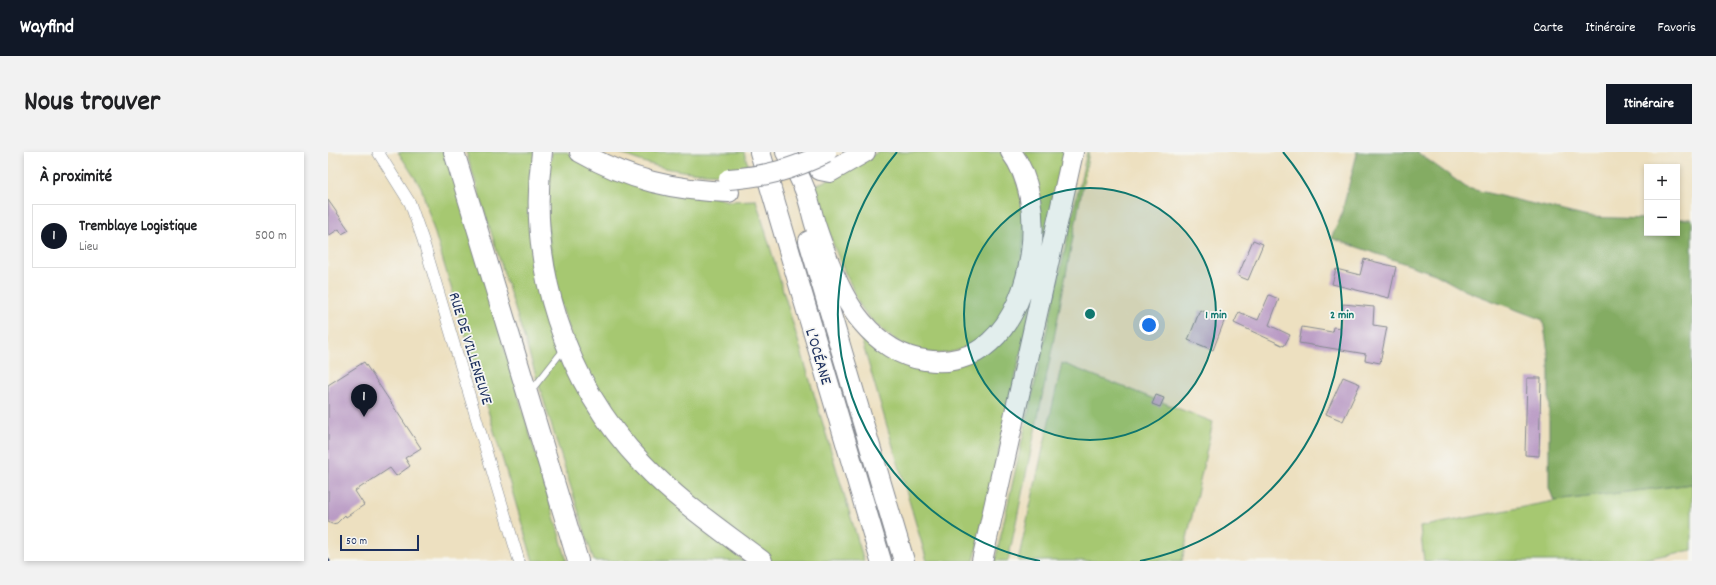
<!DOCTYPE html>
<html lang="fr">
<meta charset="utf-8">
<style>
:root{--surface:#fff;--page:#f2f2f2;--text:#202124;--muted:#757577;--line:#e0e0e0;--accent:#111827}
body{margin:0;font-family:Dekko,sans-serif;background:var(--page);color:var(--text)}
.controls{position:absolute;right:12px;top:12px;display:grid;overflow:hidden;border-radius:0px;box-shadow:0 2px 6px #0003}
.controls button{width:36px;height:36px;display:grid;place-items:center;padding:0;border:0;border-bottom:1px solid var(--line);background:var(--surface);color:var(--text);font:20px sans-serif}
.scale{position:absolute;left:12px;bottom:10px;width:79px;box-sizing:border-box;padding-left:4px;border:2px solid #1b2f5e;border-top:0;font-size:11px;line-height:14px;white-space:nowrap;color:#1b2f5e;-webkit-text-stroke:3px #f6f6f2;paint-order:stroke}
.you{position:absolute;left:821px;top:173px;width:14px;height:14px;margin:-10px;border:3px solid #fff;border-radius:50%;background:#1a73e8;box-shadow:0 0 0 6px #1a73e833}
.badge{display:grid;place-items:center;width:26px;height:26px;border-radius:50%;background:var(--accent);color:#fff;font-size:13px;font-weight:700}
.pin{position:absolute;translate:-50% -33px;filter:drop-shadow(0 1px 2px #0008)}
.pin::after{content:'';position:absolute;top:21px;width:14px;height:12px;background:inherit;clip-path:polygon(0 0,100% 0,50% 100%)}
.list{margin:0;padding:0;list-style:none}
h2{display:flex;justify-content:space-between;align-items:center;height:52px;margin:0;padding:0 16px;font-size:17px}
h2 small{font-size:13px;font-weight:400;color:var(--muted)}
.list li{display:grid;grid-template-columns:26px 1fr auto;gap:12px;align-items:center;box-sizing:border-box;height:64px;margin:0 8px 8px;padding:0 8px;border:1px solid var(--line);border-radius:0px}
.list b{display:block;font-size:15px;white-space:nowrap}
.list p{margin:0;font-size:13px;white-space:nowrap;color:var(--muted)}
.list em{font-size:13px;font-style:normal;color:var(--muted)}
.map{position:relative;flex:none;width:1364px;height:409px;overflow:hidden;border-radius:0px}
header{display:flex;align-items:center;gap:24px;box-sizing:border-box;height:56px;padding:0 20px;background:var(--accent);color:#fff}
header strong{font-size:19px}
nav{display:flex;gap:22px;margin-inline-start:auto;font-size:14px}
.intro{display:flex;align-items:center;justify-content:space-between;box-sizing:border-box;height:96px;padding:0 24px}
h1{margin:0;font-size:28px}
.button{padding:10px 18px;border-radius:0px;background:var(--accent);color:#fff;font-size:14px;font-weight:700}
main{display:flex;gap:24px;padding:0 24px}
aside{flex:1;background:var(--surface);border-radius:0px;box-shadow:0 2px 6px #0003}
.map>svg:first-child{display:block}
.green{fill:#a6c871;stroke:#607c68}
.forest{fill:#84ac63;stroke:#506e60}
.building{fill:#ba9bc5}
.lines{fill:none;stroke-linecap:round;stroke-linejoin:round}
.service-casing{stroke:#84888f;stroke-width:7}
.minor-casing{stroke:#84888f;stroke-width:12}
.motorway-casing{stroke:#84888f;stroke-width:22}
.service{stroke:#fff;stroke-width:5.5}
.minor{stroke:#fff;stroke-width:11}
.motorway{stroke:#fff;stroke-width:20}
.rail{stroke:#1b2f5e;stroke-width:3}
.motorway-bridge-casing{stroke:#84888f;stroke-width:22;stroke-linecap:butt}
.motorway-bridge{stroke:#fff;stroke-width:20}
.ring{fill:none;stroke:#0f766e;stroke-width:2}
.labels{text-anchor:middle;stroke-width:3.5;stroke-linejoin:round;paint-order:stroke}
.street-label{font-size:16px;fill:#1b2f5e;stroke:#f6f6f2}
.centre{fill:#0f766e;stroke:#f6f6f2;stroke-width:2}
.ring-label{font-size:12px;text-anchor:middle;font-weight:bold;fill:#0f766e;stroke:#f6f6f2;stroke-width:3.5;stroke-linejoin:round;paint-order:stroke}
</style>
<header>
<strong>Wayfind</strong>
<nav><a>Carte</a><a>Itinéraire</a><a>Favoris</a></nav>
</header>
<div class="intro"><h1>Nous trouver</h1><a class="button">Itinéraire</a></div>
<main>
<aside>
<h2>À proximité<small></small></h2>
<ul class="list">
<li><span class="badge">1</span><div><b>Tremblaye Logistique</b><p>Lieu</p></div><em>500 m</em></li>
</ul>
</aside>
<div class="map">
<svg width="1364" height="409" viewBox="0 0 1364 409">
<rect width="100%" height="100%" fill="#f6f6f2"/>
<filter id="ink" filterUnits="userSpaceOnUse"><feTurbulence type="fractalNoise" baseFrequency=".025" numOctaves="2"/><feDisplacementMap in="SourceGraphic" scale="8" xChannelSelector="R" yChannelSelector="G"/><feConvolveMatrix kernelMatrix="1 2 1 2 8 2 1 2 1" color-interpolation-filters="sRGB"/></filter>
<filter id="wash" filterUnits="userSpaceOnUse"><feTurbulence type="fractalNoise" baseFrequency=".012" numOctaves="4" result="noise"/><feDisplacementMap in="SourceGraphic" scale="16" xChannelSelector="R" yChannelSelector="G"/><feGaussianBlur stdDeviation="0.9" result="paint"/><feColorMatrix in="noise" values="0 0 0 0 0 0 0 0 0 0 0 0 0 0 0 0 0 1.4 0 .05"/><feComposite in="paint" operator="in"/></filter>
<g filter="url(#wash)">
<rect width="100%" height="100%" fill="#ede0c0"/>
<!-- green -->
<path class="green" d="M70,0H119L239,409H205L93,35Z
M138,0H209L239,209L356,359L416,409H266Z
M224,0H239L258,11L401,49L428,48L536,409H441L320,312L255,218L220,114L218,35Z
M290,0H416L422,20C376,24 332,20 290,0Z
M550,0H674C683,14 689,28 693,44C699,65 694,120 687,140C683,151 674,162 667,171C626,222 571,203 535,158C530,151 526,141 523,133C507,101 496,68 485,34L507,25Z
M692,0H738L646,409H599L532,183L551,198L618,217L698,149Z
M759,0H761L723,202L680,409H667Z
M734,211L885,270L854,409H690Z
M1364,332V398L1305,409H1096L1092,375L1226,349Z"/>
<!-- forest -->
<path class="forest" d="M1028,0H1089L1139,36L1260,65L1319,67V81H1349V67H1364V332L1226,349L1221,336V207L1215,168L1136,138L1107,122L1003,86L1012,67L1029,2Z"/>
<g id="blocks">
<!-- building -->
<path class="building" d="M0,48L21,78L14,82L11,77L0,84Z
M925,88L935,92L920,128L910,124Z
M1036,107L1068,115L1061,146L1004,132L1008,117L1032,123Z
M941,143L951,147L941,173L962,183L956,194L906,171L911,160L930,168Z
M1015,152L1046,155L1045,173L1059,175L1052,211L1037,208L1038,202L971,191L974,175L1004,180L1005,175L1013,176Z
M872,158L897,167L885,198L860,188Z
M36,210L93,296L77,306L82,314L68,324L62,316L27,339L36,353L18,365L17,363L9,371L4,372L0,370V233Z
M1015,225L1032,232L1015,269L998,262Z
M1199,226H1213L1211,304L1197,303Z
M828,243L836,246L832,255L824,252Z"/>
</g>
</g>
<g filter="url(#ink)">
<use href="#blocks" fill-opacity="0" stroke="#84888f" stroke-width="1"/>
<g class="lines">
<defs>
<path id="service" d="M203,239L236,197"/>
<path id="minor" d="M50,0L82,51L95,88L191,409"/>
<path id="motorway" d="M126,0L250,409
M214,0C199,112 236,230 315,312C350,349 393,378 434,409
M252,0C301,28 345,38 401,40
M432,0L553,409
M458,0C465,12 472,25 477,38C482,50 484,63 488,75C498,105 514,147 534,170C550,189 572,205 597,208C620,212 645,206 662,190C707,151 720,48 683,0
M492,18L502,20L537,0
M481,89L576,409
M654,409L745,0"/>
</defs>
<!-- service casing -->
<use href="#service" class="service-casing"/>
<!-- minor casing -->
<use href="#minor" class="minor-casing"/>
<!-- motorway casing -->
<use href="#motorway" class="motorway-casing"/>
<!-- service -->
<use href="#service" class="service"/>
<!-- minor -->
<use href="#minor" class="minor"/>
<!-- motorway -->
<use href="#motorway" class="motorway"/>
<!-- rail -->
<path class="rail" d="M0,407L1,409"/>
<defs>
<path id="motorway-bridge" d="M401,27C440,24 463,18 498,1"/>
</defs>
<!-- motorway-bridge casing -->
<use href="#motorway-bridge" class="motorway-bridge-casing"/>
<!-- motorway-bridge -->
<use href="#motorway-bridge" class="motorway-bridge"/>
</g>
</g>
<!-- distance rings -->
<circle cx="762" cy="162" r="126" fill="#0f766e" fill-opacity=".12"/>
<g class="ring">
<circle cx="762" cy="162" r="126"/>
<path d="M712 409A252 252 0 0 1 569 0M955 0A252 252 0 0 1 812 409"/>
</g>
<g class="labels">
<!-- street labels -->
<g class="street-label">
<text transform="translate(144 196) rotate(73)" y="6">RUE DE VILLENEUVE</text>
<text transform="translate(492 204) rotate(73)" y="6">L’OCÉANE</text>
</g>
</g>
<circle cx="762" cy="162" r="6" class="centre"/>
<g class="ring-label">
<text x="888" y="166">1 min</text>
<text x="1014" y="166">2 min</text>
</g>
</svg>
<div class="controls">
<button>+</button>
<button>−</button>
</div>
<div class="scale">50 m</div>
<div class="you"></div>
<div class="pin badge" style="left:36px;top:265px">1</div>
</div>
</main>
